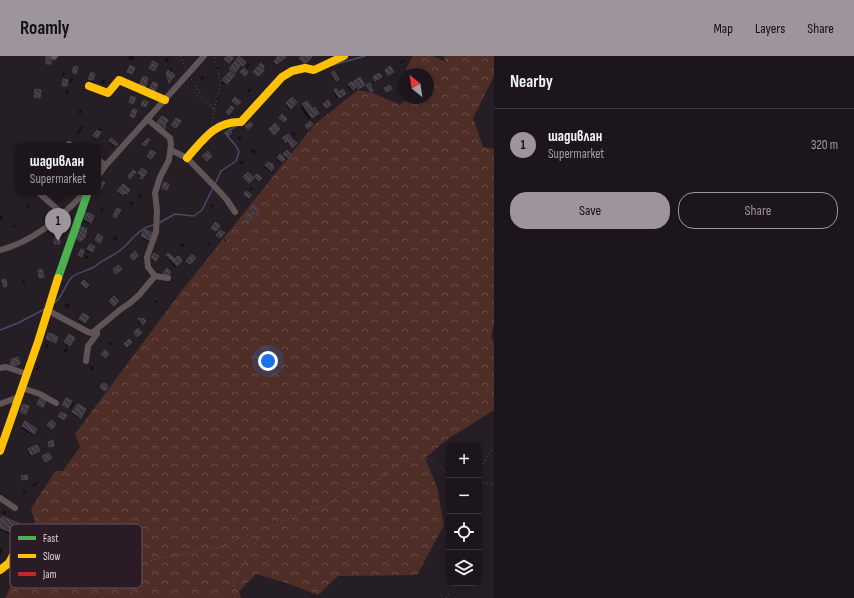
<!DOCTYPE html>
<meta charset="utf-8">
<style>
:root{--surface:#1c161c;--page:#292329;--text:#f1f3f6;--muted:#a09fa3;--line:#3a353b;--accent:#9e949b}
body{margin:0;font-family:"Sofia Sans Condensed",sans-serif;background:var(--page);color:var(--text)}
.controls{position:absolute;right:12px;bottom:12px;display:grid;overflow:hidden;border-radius:8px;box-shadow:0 2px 10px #0003}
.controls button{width:36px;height:36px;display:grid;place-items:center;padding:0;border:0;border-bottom:1px solid var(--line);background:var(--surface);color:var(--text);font:20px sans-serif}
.compass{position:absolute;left:398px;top:12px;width:36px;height:36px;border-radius:50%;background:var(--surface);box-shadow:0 2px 10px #0003;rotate:330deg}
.you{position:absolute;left:268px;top:305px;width:14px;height:14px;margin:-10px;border:3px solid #fff;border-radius:50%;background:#1a73e8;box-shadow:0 0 0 6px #1a73e833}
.badge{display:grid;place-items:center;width:26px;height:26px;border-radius:50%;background:var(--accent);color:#111;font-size:13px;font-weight:700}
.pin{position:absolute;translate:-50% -33px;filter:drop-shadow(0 1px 2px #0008)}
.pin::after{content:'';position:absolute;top:21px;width:14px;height:12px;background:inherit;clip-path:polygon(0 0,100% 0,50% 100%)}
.popup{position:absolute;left:15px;top:87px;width:86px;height:52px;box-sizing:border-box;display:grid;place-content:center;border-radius:8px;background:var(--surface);filter:drop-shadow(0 1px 3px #0005);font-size:13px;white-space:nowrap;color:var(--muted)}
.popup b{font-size:15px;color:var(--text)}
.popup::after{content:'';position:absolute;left:50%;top:100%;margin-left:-8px;border:8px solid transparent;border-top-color:var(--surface)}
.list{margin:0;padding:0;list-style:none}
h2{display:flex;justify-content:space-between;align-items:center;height:52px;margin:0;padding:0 16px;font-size:17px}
h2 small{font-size:13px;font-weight:400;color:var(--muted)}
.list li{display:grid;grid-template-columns:26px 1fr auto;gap:12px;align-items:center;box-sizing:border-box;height:72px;padding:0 16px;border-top:1px solid var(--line)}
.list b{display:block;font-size:15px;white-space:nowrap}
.list p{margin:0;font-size:13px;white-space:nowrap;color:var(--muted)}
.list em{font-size:13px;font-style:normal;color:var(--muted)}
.actions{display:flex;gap:8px;padding:12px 16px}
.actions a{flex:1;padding:9px 0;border:1px solid var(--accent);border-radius:16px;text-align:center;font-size:14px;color:var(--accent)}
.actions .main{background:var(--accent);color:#111}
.icon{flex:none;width:22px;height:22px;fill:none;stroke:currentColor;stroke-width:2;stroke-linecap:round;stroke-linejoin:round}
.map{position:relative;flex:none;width:494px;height:542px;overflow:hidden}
header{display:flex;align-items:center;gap:24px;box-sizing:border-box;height:56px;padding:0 20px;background:var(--accent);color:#111}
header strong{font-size:19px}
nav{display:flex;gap:22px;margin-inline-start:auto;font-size:14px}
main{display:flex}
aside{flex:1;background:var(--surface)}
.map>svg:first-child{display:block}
.forest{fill:url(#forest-crowns)}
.shadow{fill:#0007}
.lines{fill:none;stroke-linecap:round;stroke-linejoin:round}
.stream{stroke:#484a6b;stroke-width:1.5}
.building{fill:url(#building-back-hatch);stroke:#49444a}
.path{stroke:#5e5559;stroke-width:1;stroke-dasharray:1 3;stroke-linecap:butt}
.street{stroke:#605456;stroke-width:6}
.fast{stroke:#4caf50;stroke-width:8}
.slow{stroke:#ffc107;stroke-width:8}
.key{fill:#2a1b26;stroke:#60525c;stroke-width:1}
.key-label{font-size:11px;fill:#ded4db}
</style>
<header>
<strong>Roamly</strong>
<nav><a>Map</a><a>Layers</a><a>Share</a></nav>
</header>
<main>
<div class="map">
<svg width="494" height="542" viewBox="0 0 494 542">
<defs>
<pattern id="forest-crowns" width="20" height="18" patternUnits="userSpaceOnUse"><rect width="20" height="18" fill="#502e28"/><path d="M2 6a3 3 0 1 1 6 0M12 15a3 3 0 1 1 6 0" fill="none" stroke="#694b47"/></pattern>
<pattern id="building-back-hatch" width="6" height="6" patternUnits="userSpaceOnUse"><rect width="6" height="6" fill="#3d3640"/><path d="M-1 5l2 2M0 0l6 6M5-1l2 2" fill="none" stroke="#59525b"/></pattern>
</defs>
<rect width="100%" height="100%" fill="#261e25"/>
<!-- forest -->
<path class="forest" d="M413,0H433L445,6L444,0H494V20L473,62L483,91L494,93V267L491,281L494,288V354L448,383L425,402L437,431L444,469L417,519L338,520L318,539L287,527L256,518L239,535L241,542H5L10,532L9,520L21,493L35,466L31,453L55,415H63L80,391L75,378L180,237L314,69L358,34L373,37L400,49L407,42H428V18H409L406,13Z"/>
<!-- shadow -->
<path class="shadow" d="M129,0H135L133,5L128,3Z
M169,2V4L165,7V3Z
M237,4L245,6L240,12L239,10L232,18L233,19L225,29L221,26L229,16L228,15Z
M404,4L405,5L400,8L399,6Z
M249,7L251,8L248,11L246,10Z
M217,10L219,12L217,14L215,12Z
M171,12L173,13L170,17L174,19L168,27L165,21Z
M63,15H65L64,20L62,19Z
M420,15L421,17L416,18V17Z
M331,17L336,24L334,25L330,19Z
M202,20L205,22L202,24L200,22Z
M71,22H73L71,27H69Z
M103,23L105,24L104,28L101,27Z
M351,27L352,28L354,27L363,30L356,34L355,32L351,35L347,30Z
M250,32L252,33L249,37L247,35Z
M66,33L69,34L67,38L65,37Z
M336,34L338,37L344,39L337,43L333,36Z
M218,40L220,41L217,44L216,43Z
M292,43L296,46L289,53L286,49Z
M306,46L316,59L309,64L300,51Z
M79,54H82L81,58L78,57Z
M82,70H84L78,79L76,77Z
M98,72L102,74L95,83L93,81Z
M293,75L296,78L294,80L291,77Z
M288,79L295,87L290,92L286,86L284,87L282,84Z
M240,80L242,83L240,85L237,82Z
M111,84L116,88L114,91L108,87Z
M254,93L256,96L253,98L251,95Z
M287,96L291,100L287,104L283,99Z
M280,100L284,103L280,107L276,103Z
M242,104L244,106L241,109L239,107Z
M268,107L273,112L269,116L265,111Z
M123,130L129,135L125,139L123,137L121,140L117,136Z
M251,131L253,133L251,135L249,133Z
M139,138L143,141L142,143L138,140Z
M131,145L134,147L132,150L129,148Z
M29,147L30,148L27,152L25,151Z
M212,148L214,150L212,152L210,150Z
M102,151L104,152L102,156L100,155Z
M1,159L3,162L0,165V160Z
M84,159L92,161L89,168L83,165L85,163L83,162Z
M14,168L16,170L14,172L12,170Z
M143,175L151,177L147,185L140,181Z
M53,177L57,178V180L55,182H59L58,189H53V183L56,180H53Z
M115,180L118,182L115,185L112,183Z
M225,182L227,184L226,186L223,184Z
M209,186L211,187L210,189L207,188Z
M182,187L185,189L182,192L180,190Z
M90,189L92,196L90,197L86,195Z
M168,198L175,204L181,205L175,211L166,201Z
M86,199L88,200L87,203L84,202Z
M38,215L43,221L41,222L38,223L37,216Z
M22,223H24L25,228H23Z
M155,244L158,245L156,247L153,246Z
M67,247L70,249L67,252L64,250Z
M82,260L84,266L83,267L79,265Z
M139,263L141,265H145L141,269L137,265Z
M47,279L55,286L54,287L45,284Z
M69,279L70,289L68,291L63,287Z
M112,286L113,288L111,290L109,287Z
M46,288H48L47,292H45Z
M64,293H68L67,296H63Z
M38,309L40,310L38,314H36Z
M91,310L94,312L92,315L90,313Z
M103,329L106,331L102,336L99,334Z
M73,346L74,347L71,353L70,352Z
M77,350L80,361L79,362L72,358Z
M61,357L63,364L62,365L57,362Z
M24,368L36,374L32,379L21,372Z
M37,390L38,396L30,400L27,395Z
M36,426L37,428L33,431L32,429Z
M25,433L26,434L24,439L22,438Z
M5,454L7,457L5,459L2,457Z
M2,461L18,468L12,480L0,474V463Z
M21,475L28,479L25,484L18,481Z
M0,492L3,493L0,500Z"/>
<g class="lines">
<!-- stream -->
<path class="stream" d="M333,9L365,0
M215,128L221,115L236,105L239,96L236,90L225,77L236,70
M159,167L175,158L194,160L202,154L213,132
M53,248C64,241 64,229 72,221C77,217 86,215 92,212C95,211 97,209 99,207C105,203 112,200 118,196C131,187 137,172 154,169
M0,274L18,267L45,253"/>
</g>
<!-- building -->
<path class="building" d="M46,0L51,1V8H46Z
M227,0H231L234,2L229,7L224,3Z
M239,0L246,6L243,10L241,9L235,17L229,13Z
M278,0H284L286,1L277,8L274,5Z
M302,0H311L312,1L305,8L299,2Z
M153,5L158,8L154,15L149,12Z
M261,7L264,10L263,12L264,15L258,20L253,16Z
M130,9L135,12L132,18L127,16Z
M74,10L78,11L76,18L72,16Z
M390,10L394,16L388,19L385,14Z
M244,12L248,16L245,20L240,16Z
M168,14L175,19L169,27L166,19Z
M230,15L235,19L227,28L222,24Z
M334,15L339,23L336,25L331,17Z
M91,16L95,18L93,24L88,23Z
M379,17L382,21L375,25L373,21Z
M143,20L148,22L145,32L139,30Z
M360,21L365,29L358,33L353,26Z
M63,23L68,24L67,30H62Z
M153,26L158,28L154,37L149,34Z
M352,26L356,32L353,34L348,28Z
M370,27L373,35L371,36L366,29Z
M390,29L392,33L386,36L384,32Z
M336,32L339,36L343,33L346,38L339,42L334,34Z
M35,33L41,34L40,42L34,41Z
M131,40L136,42L133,48L129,46Z
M235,41L241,46L237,49L232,45Z
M292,41L297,46L291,53L286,47Z
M143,44L148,46L146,51L141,49Z
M328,44L331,49L326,52L323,48Z
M307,45L313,53L315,51L319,57L312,62L302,48Z
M231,50L234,52L229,59L226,56Z
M133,53L137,54L134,62L130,60Z
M282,58L287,63L284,66L279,62Z
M162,60L168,64L164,70L166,71L163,75L155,69Z
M176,62L181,65L176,72L171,69Z
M310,65L313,68L308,73L305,70Z
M251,66L253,69L248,73L245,70Z
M275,67L280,73L274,79L269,73Z
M229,73L232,76L228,80L225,77Z
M97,74L101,76L97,82L93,80Z
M288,78L293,84L289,87L288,85L286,87L282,82Z
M111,82L118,88L116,90L109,85Z
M148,82L150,84L145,90L142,88Z
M293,84L297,87L292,92L289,88Z
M151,94L156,97L151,103L147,100Z
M287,94L292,100L289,103L283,98Z
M208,95L212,100L207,105L202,100Z
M280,98L285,103L282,106L277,102Z
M268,106L271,108L272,107L274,112L271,115L265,109Z
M142,112L147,116L142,123L140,122L142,120L138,117Z
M133,114L136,116L130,123L128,120Z
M248,116L254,122L249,127L243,121Z
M257,118L262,122L259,125L254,120Z
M103,125L105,127L98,137L96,136H98V131Z
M164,126L169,128L167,134L162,132Z
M123,128L130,134L127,138L125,137L123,139L117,135Z
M246,135L252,139L249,142L244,138Z
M253,149L259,154L255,158L250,153Z
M117,152L121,154L116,162L113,160Z
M85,157H89L94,160L91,167L84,163L85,162L83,161Z
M248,157L252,161L249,165L245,161Z
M216,166L220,170L216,175L211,172Z
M79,170L87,173L85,181L81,185L74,182Z
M144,173L153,177L149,184L141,180Z
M220,174L225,177L220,182L216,179Z
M98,178L103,181L100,187L95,184Z
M54,181H60V188H54Z
M90,188L95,191L92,196L87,193Z
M81,193L84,194L82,201L78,199Z
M135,195L138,200L133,204L130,200Z
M154,197L159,200L156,205L151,201Z
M168,197L175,203L178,200L180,201L182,205L177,210L166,199Z
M192,198L196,202L190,208L186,205Z
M119,209L122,213L116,218L113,213Z
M167,212L171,216L167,221L163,217Z
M42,213L44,221L39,222L38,214Z
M6,223L7,230L4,231L2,224Z
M84,224L89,229L86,232L81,227Z
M114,240L119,245L114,250L109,245Z
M83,257L89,261L85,267L79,263Z
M139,262L141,263L143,262L146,265L143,269L138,263Z
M138,272L142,277L137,281L134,276Z
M48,277L55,279V280L58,281L56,287L46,283Z
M69,278L75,282L70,290L64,286Z
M129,283L132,286L127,291L124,288Z
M105,294L109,298L105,302L101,298Z
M18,301L20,308L11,311L10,306H12L11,303Z
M100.5 331a3.5 3.5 0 1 1 7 0a3.5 3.5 0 1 1-7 0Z
M40,342L46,345L43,351L37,348Z
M66,342L72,345L68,352L62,349Z
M23,348L29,350L26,358L20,356Z
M78,348L86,353L81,362L72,356Z
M61,356L67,359L64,364L58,361Z
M51,364L56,368L52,373L47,369Z
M25,365L37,373L34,378L22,370Z
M53,384L54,390L49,391L48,386Z
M37,389L40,395L31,399L28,393Z
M49,397L52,402L45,406L42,400Z
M27,419L28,423L22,424L21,420Z
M2,460L20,468L15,478L0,472V464Z
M20,477L28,481L27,483L18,479Z"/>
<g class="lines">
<!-- path -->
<path class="path" d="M180,0L186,12
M191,23C196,28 196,32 200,37C204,43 211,46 214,53
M184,29L215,54L212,67
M214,53L221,28L215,6V0
M476,340L494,331
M479,415L488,398L494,392
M479,426L494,428
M119,506L127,531L134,542
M102,542L121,516L160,502L217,492L242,481L265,473L303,456L325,450L351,432L363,430L377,425L401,405L416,402L430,403L449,418
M235,542L233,527L236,520L262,475
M446,542L451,535L461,527"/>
<!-- street -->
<path class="street" d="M54,1L55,0
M147,63L170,82L171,88L169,104L160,121L155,137L157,155L156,176L147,201L148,211L155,220L168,222
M69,88L72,90
M171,94L187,102L219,135L227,144L235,156
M98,104L106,109
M98,120L106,109L204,0
M39,137L63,158
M0,194C33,186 63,160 85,136
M47,254L88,276L92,277L121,253L130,247L139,239L155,220
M86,305L88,290L97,278V273
M0,312L6,311L27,318
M22,332L40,338L56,347
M0,348L19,341
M0,442L15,452
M14,498L29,508L35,507"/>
<!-- fast -->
<path class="fast" d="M58,222L88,136"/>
<!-- slow -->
<path class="slow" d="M89,30L108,37L119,24L165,44
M187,102C203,84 215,65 241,66L282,21L292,15L305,12L314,14L344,0
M0,395L38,286L58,222
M0,514L9,507L21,484"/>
</g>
<!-- legend -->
<rect x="10" y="468" width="132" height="64" rx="6" class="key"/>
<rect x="18" y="480" width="18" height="4" fill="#4caf50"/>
<rect x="18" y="498" width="18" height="4" fill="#ffc107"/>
<rect x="18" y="516" width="18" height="4" fill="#c62828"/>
<g class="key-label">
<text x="43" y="486">Fast</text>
<text x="43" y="504">Slow</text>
<text x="43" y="522">Jam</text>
</g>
</svg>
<div class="controls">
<button>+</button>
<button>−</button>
<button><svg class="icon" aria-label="locate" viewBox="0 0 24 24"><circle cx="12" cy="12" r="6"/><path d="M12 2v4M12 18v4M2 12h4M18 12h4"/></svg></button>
<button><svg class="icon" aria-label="layers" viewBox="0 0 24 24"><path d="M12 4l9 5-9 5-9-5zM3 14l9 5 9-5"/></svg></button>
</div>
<svg class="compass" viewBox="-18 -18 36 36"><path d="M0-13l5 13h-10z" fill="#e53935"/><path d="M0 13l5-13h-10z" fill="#a09fa3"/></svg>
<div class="you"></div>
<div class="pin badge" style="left:58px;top:185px">1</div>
<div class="popup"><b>шадивлан</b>Supermarket</div>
</div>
<aside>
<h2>Nearby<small></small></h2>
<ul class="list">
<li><span class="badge">1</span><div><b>шадивлан</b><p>Supermarket</p></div><em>320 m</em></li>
</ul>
<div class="actions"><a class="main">Save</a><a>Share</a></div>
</aside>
</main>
